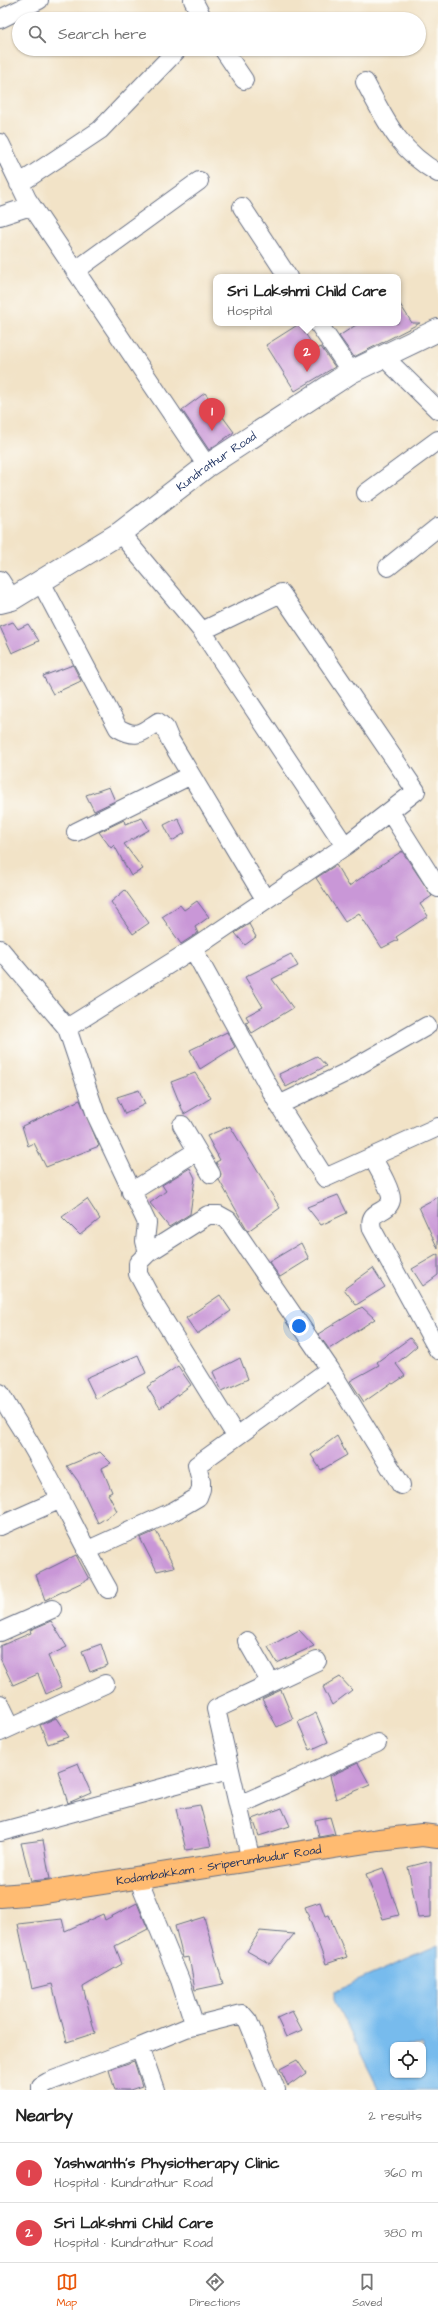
<!DOCTYPE html>
<meta charset="utf-8">
<style>
:root{--surface:#fff;--page:#f2f2f2;--text:#222;--muted:#767676;--line:#e0e0e0;--accent:#ea580c}
body{margin:0;font-family:"Architects Daughter",sans-serif;background:var(--page);color:var(--text)}
.controls{position:absolute;right:12px;bottom:12px;display:grid;overflow:hidden;border-radius:8px;box-shadow:0 1px 3px #0004}
.controls button{width:36px;height:36px;display:grid;place-items:center;padding:0;border:0;border-bottom:1px solid var(--line);background:var(--surface);color:var(--text);font:20px sans-serif}
.you{position:absolute;left:299px;top:1326px;width:14px;height:14px;margin:-10px;border:3px solid #fff;border-radius:50%;background:#1a73e8;box-shadow:0 0 0 6px #1a73e833}
.badge{display:grid;place-items:center;width:26px;height:26px;border-radius:50%;background:var(--accent);color:#fff;font-size:13px;font-weight:700}
.pin{position:absolute;translate:-50% -33px;filter:drop-shadow(0 1px 2px #0008)}
.pin::after{content:'';position:absolute;top:21px;width:14px;height:12px;background:inherit;clip-path:polygon(0 0,100% 0,50% 100%)}
.popup{position:absolute;left:213px;top:274px;width:188px;height:52px;box-sizing:border-box;display:grid;place-content:center;border-radius:8px;background:var(--surface);filter:drop-shadow(0 1px 3px #0005);font-size:13px;white-space:nowrap;color:var(--muted)}
.popup b{font-size:15px;color:var(--text)}
.popup::after{content:'';position:absolute;left:50%;top:100%;margin-left:-8px;border:8px solid transparent;border-top-color:var(--surface)}
.list{margin:0;padding:0;list-style:none}
h2{display:flex;justify-content:space-between;align-items:center;height:52px;margin:0;padding:0 16px;font-size:17px}
h2 small{font-size:13px;font-weight:400;color:var(--muted)}
.list li{display:grid;grid-template-columns:26px 1fr auto;gap:12px;align-items:center;box-sizing:border-box;height:60px;padding:0 16px;border-top:1px solid var(--line)}
.list b{display:block;font-size:15px;white-space:nowrap}
.list p{margin:0;font-size:13px;white-space:nowrap;color:var(--muted)}
.list em{font-size:13px;font-style:normal;color:var(--muted)}
.icon{flex:none;width:22px;height:22px;fill:none;stroke:currentColor;stroke-width:2;stroke-linecap:round;stroke-linejoin:round}
.map{position:relative;flex:none;width:438px;height:2090px;overflow:hidden}
.search{position:absolute;background:var(--surface);box-shadow:0 1px 3px #0004;left:12px;right:12px;top:12px;height:44px;display:flex;align-items:center;gap:10px;box-sizing:border-box;padding:0 14px;border-radius:22px;color:var(--muted);font-size:15px}
.sheet{height:172px;background:var(--surface)}
nav{display:flex;justify-content:space-around;align-items:center;box-sizing:border-box;height:56px;border-top:1px solid var(--line);background:var(--surface);font-size:11px;color:var(--muted)}
nav a{display:grid;justify-items:center;gap:2px}
nav .on{color:var(--accent)}
.map>svg:first-child{display:block}
.water{fill:#77bbed;stroke:#4975a6;fill-rule:evenodd}
.building{fill:#c997d7}
.lines{fill:none;stroke-linecap:round;stroke-linejoin:round}
.minor-casing{stroke:#666e83;stroke-width:20}
.tertiary-casing{stroke:#666e83;stroke-width:24}
.primary-casing{stroke:#666e83;stroke-width:24}
.minor{stroke:#fff;stroke-width:18}
.tertiary{stroke:#fff;stroke-width:22}
.primary{stroke:#ffbb71;stroke-width:22}
.labels{text-anchor:middle;stroke-width:3;stroke-linejoin:round;paint-order:stroke}
.street-label{font-size:12px;fill:#1b2f5e;stroke:#fdfcf7}
</style>
<div class="map">
<svg width="438" height="2090" viewBox="0 0 438 2090">
<rect width="100%" height="100%" fill="#fdfcf7"/>
<filter id="ink" filterUnits="userSpaceOnUse"><feTurbulence type="fractalNoise" baseFrequency=".025" numOctaves="2"/><feDisplacementMap in="SourceGraphic" scale="8" xChannelSelector="R" yChannelSelector="G"/><feConvolveMatrix kernelMatrix="1 2 1 2 8 2 1 2 1" color-interpolation-filters="sRGB"/></filter>
<filter id="wash" filterUnits="userSpaceOnUse"><feTurbulence type="fractalNoise" baseFrequency=".012" numOctaves="4" result="noise"/><feDisplacementMap in="SourceGraphic" scale="16" xChannelSelector="R" yChannelSelector="G"/><feGaussianBlur stdDeviation="0.9" result="paint"/><feColorMatrix in="noise" values="0 0 0 0 0 0 0 0 0 0 0 0 0 0 0 0 0 1.4 0 .05"/><feComposite in="paint" operator="in"/></filter>
<g filter="url(#wash)">
<rect width="100%" height="100%" fill="#f2e3c7"/>
<!-- water -->
<path class="water" d="M438,1946V2090H379L334,2000V1991ZM393,2045H423V2075H393Z"/>
<g id="blocks">
<!-- building -->
<path class="building" d="M398,301L412,323H420L354,357L339,336L359,323H398Z
M299,324L316,350L321,347L335,367L295,391L266,345Z
M205,393L234,432L209,450L182,410Z
M13,622L18,629L28,624L39,641L12,653L0,627Z
M73,665L81,681L53,694L43,676Z
M109,787L115,801L94,811L86,795Z
M142,818L149,830L124,844L143,869L131,876L114,845L111,848L99,832L124,820L125,824Z
M178,818L185,833L172,841L164,825Z
M402,851L432,896L420,904L428,916L396,937L398,940L382,948L359,913L345,922L316,878L336,865L349,886Z
M125,890L149,923L133,934L111,902Z
M197,901L209,917L195,927L198,933L181,944L162,917L180,905L184,910Z
M249,924L256,937L245,945L235,933Z
M291,954L298,966L272,979L293,1008L252,1033L245,1022L249,1021L246,1016L263,1007L245,977Z
M227,1032L235,1047L200,1069L190,1050Z
M317,1056L326,1066L286,1087L279,1074Z
M195,1073L211,1098L184,1114L171,1082Z
M139,1090L145,1104L125,1114L117,1097Z
M80,1100L99,1146L46,1167L34,1143L28,1146L22,1126Z
M230,1126L280,1208L248,1231L219,1180L221,1174L216,1162L220,1160L207,1136Z
M190,1168L195,1178L190,1214L169,1227L150,1203L166,1191L162,1185Z
M338,1195L347,1213L321,1225L307,1207Z
M438,1197V1249L419,1207Z
M87,1199L100,1219L80,1235L62,1217Z
M301,1243L309,1259L280,1277L269,1262Z
M438,1254V1275L423,1286L412,1269Z
M373,1268L385,1287L356,1305L344,1289Z
M220,1295L231,1311L197,1334L186,1318Z
M362,1307L375,1319L329,1349L318,1334Z
M410,1338L417,1346L396,1364L405,1376L393,1384L391,1383L364,1402L350,1381L379,1365L377,1362Z
M138,1355L146,1373L96,1399L86,1378Z
M240,1358L248,1379L222,1391L213,1372Z
M178,1366L191,1385L160,1408L147,1387Z
M337,1436L347,1455L321,1470L311,1455Z
M100,1452L111,1463L102,1468L112,1492L108,1494L117,1511L98,1523L78,1481L67,1466Z
M156,1531L174,1567L157,1571L140,1538Z
M76,1555L89,1579L45,1600L36,1575Z
M51,1621L67,1647L48,1656L61,1687L46,1694L38,1674L13,1685L0,1658V1646L31,1633L30,1630Z
M299,1630L314,1646L277,1663L268,1647Z
M101,1644L108,1665L90,1672L82,1651Z
M340,1677L352,1690L332,1705L323,1687Z
M281,1690L293,1719L277,1727L262,1699Z
M316,1713L328,1742L310,1750L298,1722Z
M56,1718L69,1737L48,1744L40,1725Z
M78,1763L91,1793L68,1803L58,1771Z
M358,1763L370,1785L336,1799L330,1776Z
M200,1805L211,1846L186,1850L176,1809Z
M282,1808L290,1826L259,1836L253,1819Z
M330,1817L335,1834L319,1837L315,1820Z
M43,1840L50,1879L31,1881L21,1843Z
M431,1861V1917L418,1918L408,1867Z
M383,1868L399,1915L383,1919L366,1874Z
M320,1902L325,1916L329,1915L347,1957L326,1964L305,1907Z
M137,1903L148,1929L115,1946L122,1964L83,1987L95,2033L67,2042L52,1984L32,1989L18,1924L62,1919L65,1931L103,1914L105,1920Z
M204,1917L223,1984L195,1990L189,1957L183,1958L175,1926Z
M260,1931L294,1934L270,1964L247,1951Z
M292,2011L302,2030L286,2037L277,2018Z
M297,2060L306,2073L288,2086L280,2069Z
M134,2061L142,2086L130,2090H115L109,2070Z"/>
</g>
</g>
<g filter="url(#ink)">
<use href="#blocks" fill-opacity="0" stroke="#666e83" stroke-width="1"/>
<g class="lines">
<defs>
<path id="minor" d="M193,0L203,19
M0,19L39,0
M223,49L244,80
M365,82C386,121 398,150 438,173
M0,143L27,199L207,466
M19,184L100,130L178,49
M242,207L288,277
M0,216L31,206
M75,271L199,181
M318,323L351,372
M384,357L438,410
M366,493L438,440
M120,533L202,631L345,846
M388,567L438,527
M0,580L12,599
M41,582L118,728C137,739 141,733 158,722L165,728L170,740L265,899
M390,812L438,888
M76,832L191,775
M0,949L67,1028L96,1115L147,1223L145,1241L148,1253L138,1263V1274L154,1304L236,1436
M193,949L279,1105L325,1178L438,1127
M67,1028L193,949L345,846L416,791L281,593L202,631
M279,1105L345,1073L427,1026
M182,1125L211,1174
M372,1157C377,1166 392,1191 391,1200C388,1215 367,1208 372,1229L438,1350
M131,1192L197,1151
M148,1253L208,1215H219L228,1220L330,1369L401,1485
M0,1393C12,1416 27,1436 39,1459C63,1502 84,1547 108,1589
M0,1526L61,1499
M86,1551L174,1511L198,1497L201,1489V1481L197,1465L330,1369
M0,1632L52,1609
M247,1641L271,1683
M0,1704L11,1727
M0,1732L105,1684
M239,1805L377,1743
M0,1832L228,1770
M251,1861L216,1709L317,1661
M138,1878L180,1980L195,2026
M140,2047L186,2028L242,2014L248,2021L276,2090
M41,2090V2086L48,2082L140,2047L155,2090"/>
<g id="tertiary">
<path id="s1" d="M0,602L12,599L120,533L207,466L351,372L438,330"/>
</g>
<g id="primary">
<path id="s2" d="M0,1896L39,1893L379,1840L422,1835L438,1837"/>
</g>
</defs>
<!-- minor casing -->
<use href="#minor" class="minor-casing"/>
<!-- tertiary casing -->
<use href="#tertiary" class="tertiary-casing"/>
<!-- primary casing -->
<use href="#primary" class="primary-casing"/>
<!-- minor -->
<use href="#minor" class="minor"/>
<!-- tertiary -->
<use href="#tertiary" class="tertiary"/>
<!-- primary -->
<use href="#primary" class="primary"/>
</g>
</g>
<g class="labels">
<!-- street labels -->
<g class="street-label">
<text dy="4" stroke="none"><textPath href="#s1" startOffset="259">Kundrathur Road</textPath></text>
<text dy="4" stroke="none"><textPath href="#s2" startOffset="221">Kodambakkam – Sriperumbudur Road</textPath></text>
</g>
</g>
</svg>
<div class="controls">
<button><svg class="icon" aria-label="locate" viewBox="0 0 24 24"><circle cx="12" cy="12" r="6"/><path d="M12 2v4M12 18v4M2 12h4M18 12h4"/></svg></button>
</div>
<div class="you"></div>
<div class="pin badge" style="left:212px;top:431px;background:#e0444e">1</div>
<div class="pin badge" style="left:307px;top:372px;background:#e0444e">2</div>
<div class="popup"><b>Sri Lakshmi Child Care</b>Hospital</div>
<div class="search"><svg class="icon" aria-label="search" viewBox="0 0 24 24"><circle cx="10" cy="10" r="6"/><path d="M15 15l6 6"/></svg>Search here</div>
</div>
<section class="sheet">
<h2>Nearby<small>2 results</small></h2>
<ul class="list">
<li><span class="badge" style="background:#e0444e">1</span><div><b>Yashwanth's Physiotherapy Clinic</b><p>Hospital · Kundrathur Road</p></div><em>360 m</em></li>
<li><span class="badge" style="background:#e0444e">2</span><div><b>Sri Lakshmi Child Care</b><p>Hospital · Kundrathur Road</p></div><em>380 m</em></li>
</ul>
</section>
<nav>
<a class="on"><svg class="icon" aria-label="map" viewBox="0 0 24 24"><path d="M3 6l6-2 6 2 6-2v14l-6 2-6-2-6 2zM9 4v14M15 6v14"/></svg>Map</a>
<a><svg class="icon" aria-label="directions" viewBox="0 0 24 24"><path d="M12 3l9 9-9 9-9-9zM9 14v-3h6M13 9l2 2-2 2"/></svg>Directions</a>
<a><svg class="icon" aria-label="saved" viewBox="0 0 24 24"><path d="M7 4h10v16l-5-4-5 4z"/></svg>Saved</a>
</nav>
